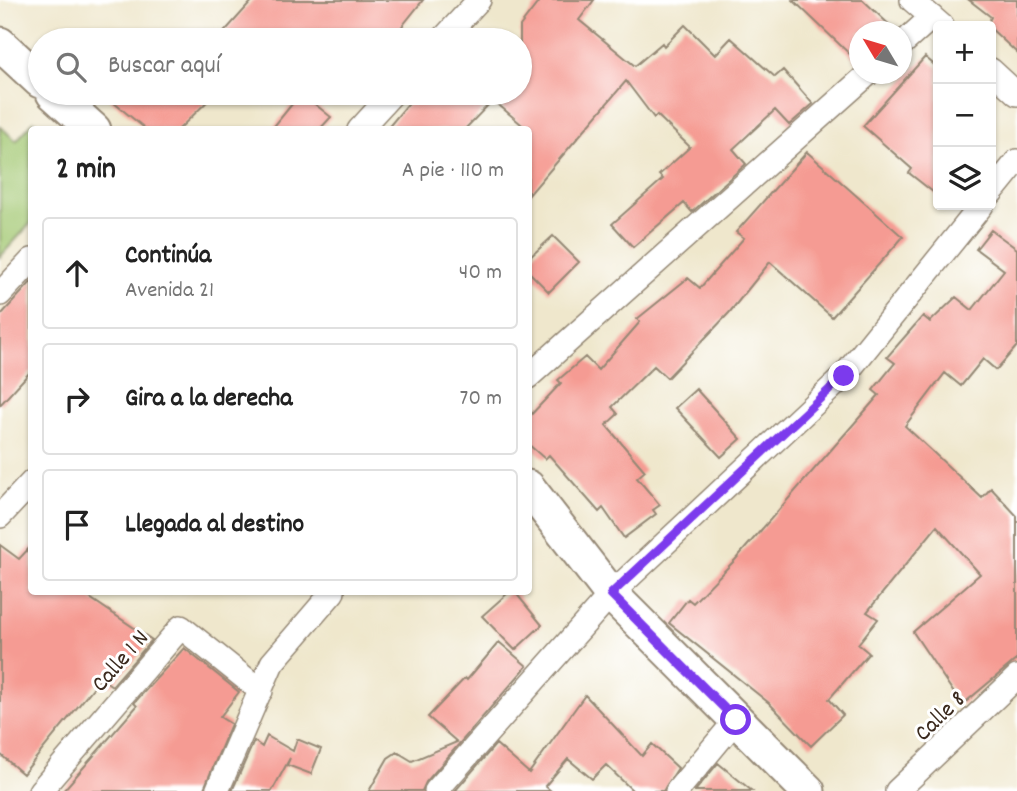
<!DOCTYPE html>
<html lang="es">
<meta charset="utf-8">
<style>
:root{--surface:#fff;--page:#f6f6f6;--text:#222;--muted:#767676;--line:#e0e0e0}
body{margin:0;font-family:Dekko,sans-serif;background:var(--page);color:var(--text)}
.controls{position:absolute;right:21px;top:21px;display:grid;overflow:hidden;border-radius:7px;box-shadow:0 2px 5px #0004}
.controls button{width:63px;height:63px;display:grid;place-items:center;padding:0;border:0;border-bottom:2px solid var(--line);background:var(--surface);color:var(--text);font:35px sans-serif}
.compass{position:absolute;left:849px;top:21px;width:63px;height:63px;border-radius:50%;background:var(--surface);box-shadow:0 2px 5px #0004;rotate:308deg}
.stop{position:absolute;width:21px;height:21px;margin:-16px;border:5px solid #7c3aed;border-radius:50%;background:#fff}
.stop.end{background:#7c3aed;border-color:#fff;box-shadow:0 2px 7px #0008}
.list{margin:0;padding:0;list-style:none}
h2{display:flex;justify-content:space-between;align-items:center;height:91px;margin:0;padding:0 28px;font-size:30px}
h2 small{font-size:23px;font-weight:400;color:var(--muted)}
.list li{display:grid;grid-template-columns:46px 1fr auto;gap:21px;align-items:center;box-sizing:border-box;height:112px;margin:0 14px 14px;padding:0 14px;border:2px solid var(--line);border-radius:7px}
.list b{display:block;font-size:26px;white-space:nowrap}
.list p{margin:0;font-size:23px;white-space:nowrap;color:var(--muted)}
.list em{font-size:23px;font-style:normal;color:var(--muted)}
.icon{flex:none;width:38px;height:38px;fill:none;stroke:currentColor;stroke-width:2;stroke-linecap:round;stroke-linejoin:round}
.map{position:relative;flex:none;width:1017px;height:791px;overflow:hidden}
.search{position:absolute;background:var(--surface);box-shadow:0 2px 5px #0004;left:28px;top:28px;width:504px;height:77px;display:flex;align-items:center;gap:18px;box-sizing:border-box;padding:0 24px;border-radius:38px;color:var(--muted);font-size:26px}
.panel{position:absolute;background:var(--surface);box-shadow:0 2px 5px #0004;left:28px;top:126px;width:504px;height:469px;border-radius:7px}
.map>svg:first-child{display:block}
.green{fill:#a2c771;stroke:#6e7848;stroke-width:2}
.building{fill:#f59b93}
.lines{fill:none;stroke-linecap:round;stroke-linejoin:round}
.minor-casing{stroke:#958875;stroke-width:26}
.secondary-casing{stroke:#958875;stroke-width:37}
.minor{stroke:#fff;stroke-width:23}
.secondary{stroke:#fff;stroke-width:33}
.route{stroke:#7c3aed;stroke-width:9}
.labels{text-anchor:middle;stroke-width:6;stroke-linejoin:round;paint-order:stroke}
.street-label{font-size:24px;fill:#3b2a1e;stroke:#fff}
</style>
<div class="map">
<svg width="1017" height="791" viewBox="0 0 1017 791">
<rect width="100%" height="100%" fill="#fff"/>
<filter id="ink" filterUnits="userSpaceOnUse"><feTurbulence type="fractalNoise" baseFrequency=".0143" numOctaves="2"/><feDisplacementMap in="SourceGraphic" scale="14" xChannelSelector="R" yChannelSelector="G"/><feConvolveMatrix kernelMatrix="1 2 1 2 8 2 1 2 1" color-interpolation-filters="sRGB"/></filter>
<filter id="wash" filterUnits="userSpaceOnUse"><feTurbulence type="fractalNoise" baseFrequency=".00686" numOctaves="4" result="noise"/><feDisplacementMap in="SourceGraphic" scale="28" xChannelSelector="R" yChannelSelector="G"/><feGaussianBlur stdDeviation="1.57" result="paint"/><feColorMatrix in="noise" values="0 0 0 0 0 0 0 0 0 0 0 0 0 0 0 0 0 1.4 0 .05"/><feComposite in="paint" operator="in"/></filter>
<g filter="url(#wash)">
<rect width="100%" height="100%" fill="#efe7cc"/>
<!-- green -->
<path class="green" d="M34,121L43,129L32,130L31,223L0,257V126L16,141Z"/>
<g id="blocks">
<!-- building -->
<path class="building" d="M253,0H423L391,40H217Z
M540,0H594L579,20L635,66L662,43L664,46L685,25L715,55L731,38L775,77L783,70L813,104L789,125L775,110L733,149L746,164L692,212L684,203L633,247L612,224L663,179L659,175L690,147L657,115L654,118L626,81L528,196V130L493,100L464,130H386L417,93H520V26Z
M793,0H863L896,31L859,32V63Z
M969,0H1017V53L987,25L991,17Z
M925,57L938,68V196L909,173L912,169L863,126Z
M102,93H216L178,130H147Z
M301,93L331,117L319,130H271Z
M807,152L903,237L832,317L770,262L729,313L667,378L654,366L612,407L618,414L606,425L645,471L637,478L660,505L653,510L656,514L624,538L603,508L599,512L549,455L545,459L528,444V418L561,383L558,380L585,357L598,370L640,322L637,319L688,278L700,288L744,238L736,232Z
M991,230L1017,249V346L996,370L983,359L961,386L945,373L905,426L982,498L991,488L1017,516V659L962,705L913,632L980,574L937,526L867,612L878,619L858,644L869,653L829,699L843,715L811,746L769,703L669,623L688,599L693,603L735,560L879,395L873,390L895,363L887,357L923,316L930,322L956,297L972,310L1004,270L976,249Z
M553,236L579,262L549,292L528,271V259Z
M32,281V370L0,405V316Z
M696,389L741,439L721,457L675,408Z
M0,545L19,559L32,545V592H81L152,640L112,686L101,678L23,774L0,754Z
M509,592H515L542,625L515,650L482,616Z
M499,642L527,666L426,782L422,791H369L388,758L397,752L412,761L457,742L428,717L465,678L467,680Z
M184,648L239,692L220,717L231,724L203,791H63L137,706L134,703Z
M585,695L642,756L652,744L678,768L663,791H633L606,765L592,779L568,759L545,786L551,791H455L496,744L529,773Z
M267,736L293,751L297,739L321,749L311,774L287,765L290,758L272,791H232L254,741L262,747Z
M718,763L752,791H695Z"/>
</g>
</g>
<g filter="url(#ink)">
<use href="#blocks" fill-opacity="0" stroke="#958875" stroke-width="2"/>
<g class="lines">
<defs>
<path id="minor" d="M912,0L942,26
M442,40L479,0
M902,44L932,17
M991,70L1017,94
M359,130L393,93
M991,193L1017,161
M0,294L32,260
M528,377L868,74
M0,516L32,482
M40,791L181,627L261,691
M217,791L272,663L333,592
M436,791L611,594L844,376L982,205
M677,791L736,720
M897,791L1017,677"/>
<path id="secondary" d="M0,44L40,81
M53,93L94,130
M528,487L611,594L808,791"/>
</defs>
<!-- minor casing -->
<use href="#minor" class="minor-casing"/>
<!-- secondary casing -->
<use href="#secondary" class="secondary-casing"/>
<!-- minor -->
<use href="#minor" class="minor"/>
<!-- secondary -->
<use href="#secondary" class="secondary"/>
</g>
</g>
<g class="lines" filter="url(#ink)">
<!-- route -->
<path class="route" d="M736,720L611,594L844,376"/>
</g>
<g class="labels">
<!-- street labels -->
<g class="street-label">
<text transform="translate(119 660) rotate(-49)" y="8">Calle 1 N</text>
<text transform="translate(939 715) rotate(-44)" y="8">Calle 8</text>
</g>
</g>
</svg>
<div class="controls">
<button>+</button>
<button>−</button>
<button><svg class="icon" aria-label="layers" viewBox="0 0 24 24"><path d="M12 4l9 5-9 5-9-5zM3 14l9 5 9-5"/></svg></button>
</div>
<svg class="compass" viewBox="-18 -18 36 36"><path d="M0-13l5 13h-10z" fill="#e53935"/><path d="M0 13l5-13h-10z" fill="#767676"/></svg>
<div class="stop" style="left:736px;top:720px"></div>
<div class="stop end" style="left:844px;top:376px"></div>
<div class="search"><svg class="icon" aria-label="search" viewBox="0 0 24 24"><circle cx="10" cy="10" r="6"/><path d="M15 15l6 6"/></svg>Buscar aquí</div>
<section class="panel">
<h2>2 min<small>A pie · 110 m</small></h2>
<ul class="list">
<li><svg class="icon" aria-label="ahead" viewBox="0 0 24 24"><path d="M12 20V5M6 11l6-6 6 6"/></svg><div><b>Continúa</b><p>Avenida 21</p></div><em>40 m</em></li>
<li><svg class="icon" aria-label="right" viewBox="0 0 24 24"><path d="M7 20v-9h11M14 6l5 5-5 5"/></svg><div><b>Gira a la derecha</b></div><em>70 m</em></li>
<li><svg class="icon" aria-label="arrive" viewBox="0 0 24 24"><path d="M6 21V4h12l-3 4 3 4H6"/></svg><div><b>Llegada al destino</b></div></li>
</ul>
</section>
</div>
